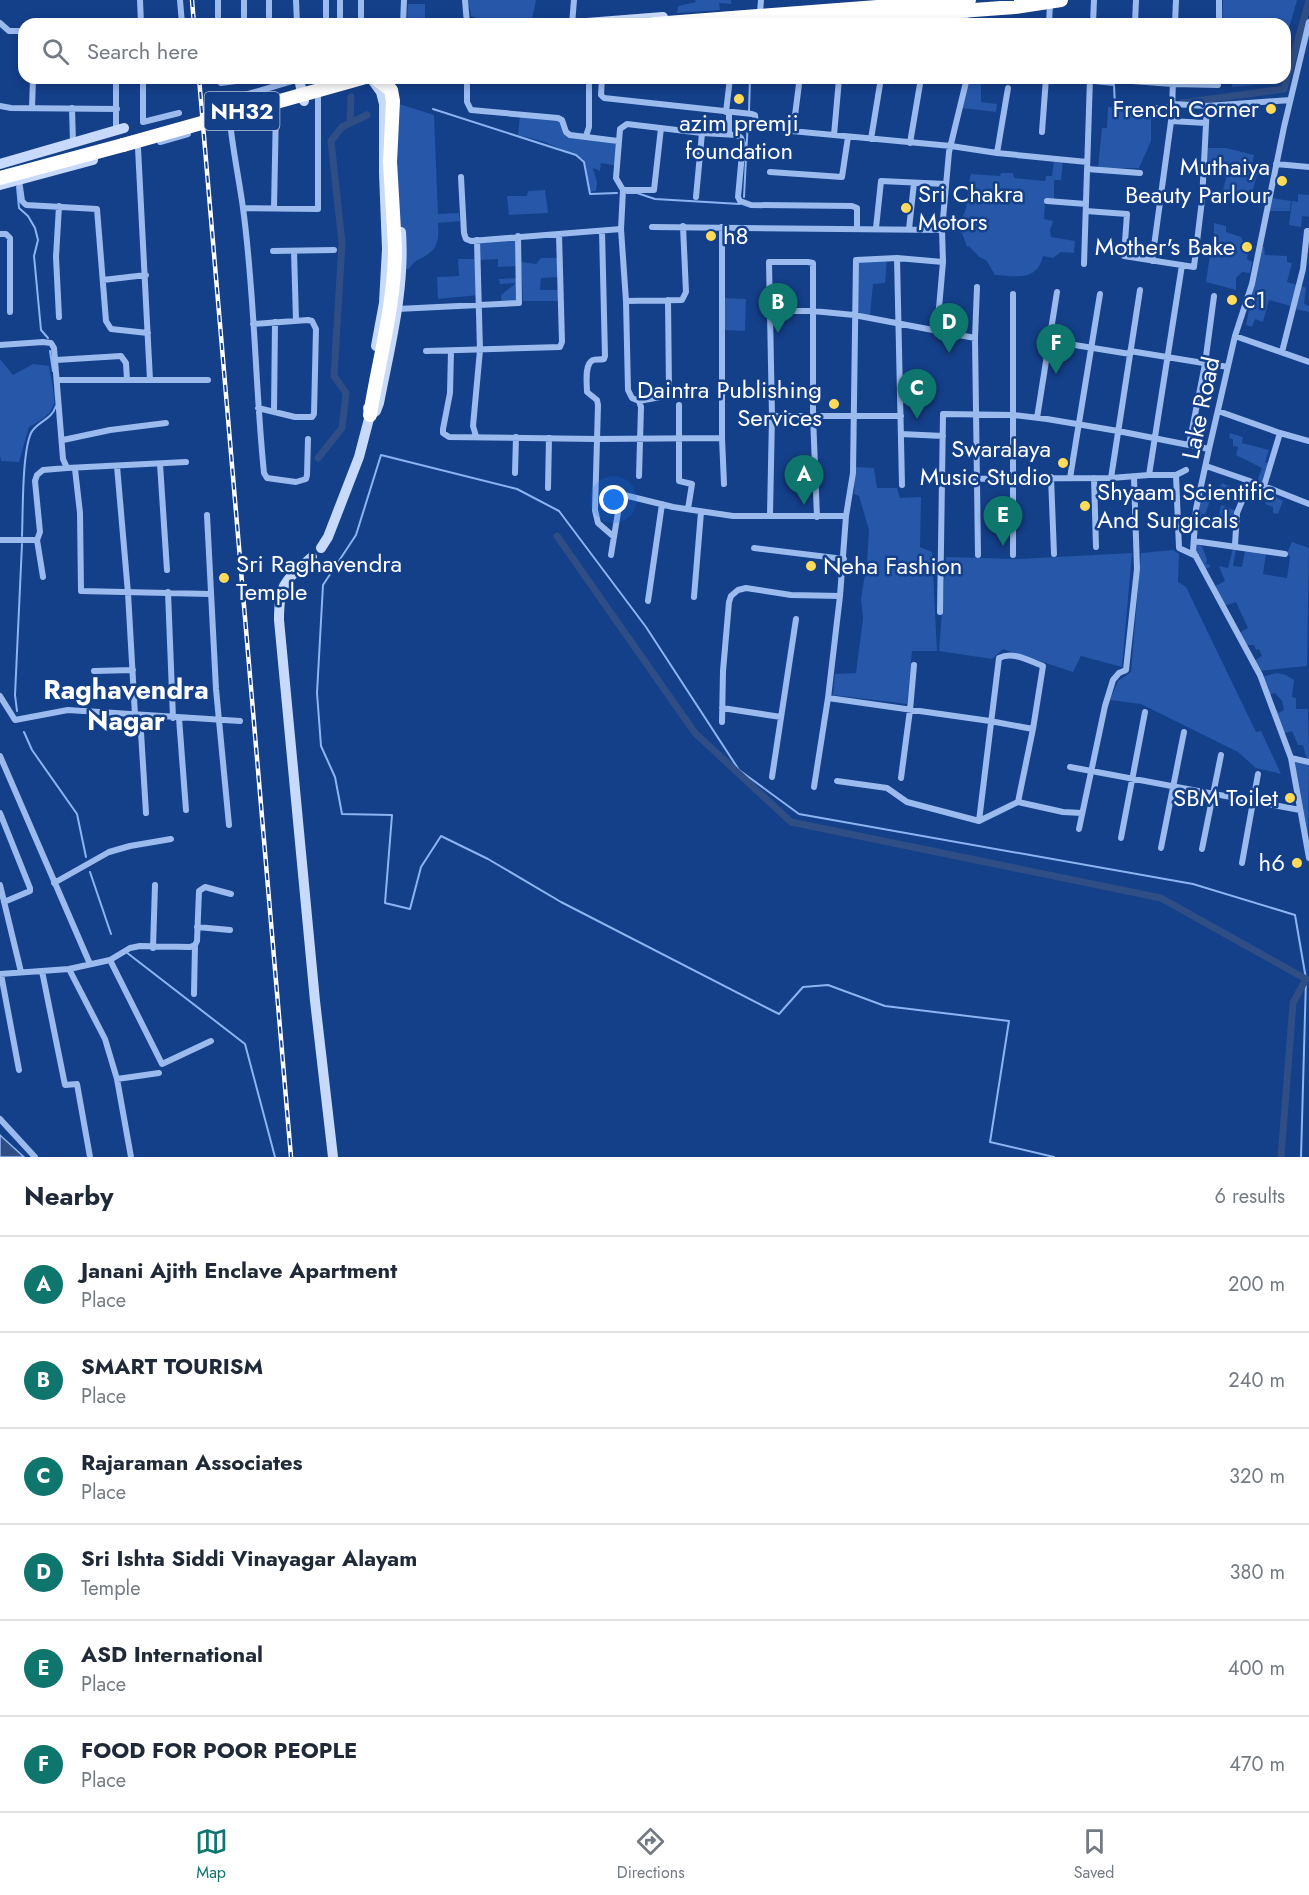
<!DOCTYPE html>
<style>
:root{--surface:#fff;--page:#f2f2f3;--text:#1f2937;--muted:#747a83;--line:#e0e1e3;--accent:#0f766e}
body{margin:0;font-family:Jost,sans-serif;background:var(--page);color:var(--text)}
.you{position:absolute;left:614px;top:500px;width:21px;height:21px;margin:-15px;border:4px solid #fff;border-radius:50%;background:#1a73e8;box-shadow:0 0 0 9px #1a73e833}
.badge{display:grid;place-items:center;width:39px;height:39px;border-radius:50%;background:var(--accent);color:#fff;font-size:20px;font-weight:700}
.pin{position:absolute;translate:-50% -50px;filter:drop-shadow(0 2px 3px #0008)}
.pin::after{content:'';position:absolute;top:32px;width:21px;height:18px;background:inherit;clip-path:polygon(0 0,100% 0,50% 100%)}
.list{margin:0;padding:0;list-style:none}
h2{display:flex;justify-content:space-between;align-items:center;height:78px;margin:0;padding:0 24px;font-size:26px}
h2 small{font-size:20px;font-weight:400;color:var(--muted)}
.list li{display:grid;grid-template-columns:39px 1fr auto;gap:18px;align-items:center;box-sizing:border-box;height:96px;padding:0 24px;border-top:2px solid var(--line)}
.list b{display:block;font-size:22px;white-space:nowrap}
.list p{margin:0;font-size:20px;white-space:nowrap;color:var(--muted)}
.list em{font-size:20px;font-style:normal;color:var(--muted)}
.icon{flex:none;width:33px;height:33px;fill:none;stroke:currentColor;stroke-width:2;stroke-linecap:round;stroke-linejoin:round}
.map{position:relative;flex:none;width:1309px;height:1157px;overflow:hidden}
.search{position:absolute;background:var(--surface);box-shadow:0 3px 9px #0003;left:18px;right:18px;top:18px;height:66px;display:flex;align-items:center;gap:15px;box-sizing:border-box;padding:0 21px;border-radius:18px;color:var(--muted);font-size:22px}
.sheet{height:654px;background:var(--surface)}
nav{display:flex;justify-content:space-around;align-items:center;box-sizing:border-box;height:84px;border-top:2px solid var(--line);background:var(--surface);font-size:16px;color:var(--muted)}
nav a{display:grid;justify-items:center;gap:3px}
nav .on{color:var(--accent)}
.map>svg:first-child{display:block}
.green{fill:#2657a8}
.water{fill:#2f4e86;stroke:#8db4f2;stroke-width:1.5}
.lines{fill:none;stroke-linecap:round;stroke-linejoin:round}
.stream{stroke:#8db4f2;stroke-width:2}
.canal{stroke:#2f4e86;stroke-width:7}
.street{stroke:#9bbbef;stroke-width:6}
.secondary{stroke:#c8dafb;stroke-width:10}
.highway{stroke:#fff;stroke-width:14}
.rail-casing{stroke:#fff;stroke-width:4.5}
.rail{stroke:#143f89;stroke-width:2;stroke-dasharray:7;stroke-linecap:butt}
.highway-bridge{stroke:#fff;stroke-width:14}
.poi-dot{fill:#ffdb59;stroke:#143f89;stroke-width:2}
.labels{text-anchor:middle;stroke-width:5;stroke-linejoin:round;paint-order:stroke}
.shield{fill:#143f89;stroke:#b8c5dc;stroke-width:1.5}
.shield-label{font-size:22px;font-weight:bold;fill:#fff}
.poi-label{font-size:24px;fill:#fff;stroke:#143f89;text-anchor:end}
.street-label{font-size:24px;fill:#fff;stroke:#143f89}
.quarter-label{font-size:27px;font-weight:bold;fill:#fff;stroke:#143f89}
</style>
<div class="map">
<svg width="1309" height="1157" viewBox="0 0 1309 1157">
<rect width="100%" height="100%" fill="#143f89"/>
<!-- green -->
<path class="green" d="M468,0H535L536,1L531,23L483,24L481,19L471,16Z
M695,0H731V4L719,3L720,10L677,13L678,6L696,2Z
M1223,0H1297L1285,42V24H1222Z
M408,4H425V22H407Z
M1233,78H1275L1274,83L1232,87Z
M968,82L981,84V102L997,104L996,112L962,108Z
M399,104L434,115L438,214L459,213L460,221L438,223C439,235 439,247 428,254C419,261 416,258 409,269H404L396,166Z
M1108,107L1151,111V141L1139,168H1098L1102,128H1107Z
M520,116L558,118L566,132L608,140L616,144L617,166L601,163L600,171L593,168L597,182L596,191L589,192L583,159L545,142L518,135Z
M1206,148H1226L1254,155L1252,164L1259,168L1250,200L1222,193L1226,179L1220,171H1206Z
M1054,160L1063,161L1061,180H1054V200H1045L1044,219L1053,221L1050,230L1051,237L1075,241L1074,253L1061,252L1053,258L1043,256C1037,282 1016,276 995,275L986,260L979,257L969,246L967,247L962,233L959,232V225L963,223L962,217C969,209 967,187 971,174L1000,176L1001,173H1013L1014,178L1045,181L1046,176H1052Z
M545,190L548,213L509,215L507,196H527L528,191Z
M1298,194L1309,195V217L1302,216L1301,227L1289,225L1292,201L1298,202Z
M1271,198L1291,201L1290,211H1268Z
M1214,223L1226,226V232L1241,237L1244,244L1243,250L1248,252L1247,259L1252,262L1250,273L1242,272L1236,278V290L1206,282L1212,241L1214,239Z
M518,237L519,303L502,304L501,295L516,283L500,284L499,279L516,278V266L498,267V259L480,260L478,240Z
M475,243L479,295L438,299L437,277L459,276L458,259H474Z
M1261,247H1264L1265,255L1287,256V262L1292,263L1287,282L1297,285L1291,306L1269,300L1263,322L1255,319L1252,327L1246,325Z
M541,258H559V277L541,278L540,290H560V301H523L521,262L536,264Z
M887,259L885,283L873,284L870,315L856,312L857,261Z
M1300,285L1306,288L1304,304L1309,306V312L1295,309Z
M723,298L746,299L745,331L723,330Z
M0,359L13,375L33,364L49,366C54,401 64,408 29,427L19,462L1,461L0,454Z
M1230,433L1243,437L1242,443L1269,450L1265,462L1271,464L1264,483L1257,481L1262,468L1236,455L1238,447L1233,446V439L1229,438Z
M855,467L874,468L877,488H897L900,498L921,497L920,547L932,552L937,651H912L907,704L833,695L835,674L856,673L863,618L861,599L867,561L869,530L859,496L854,494Z
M1222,483L1243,492L1239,500L1218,490Z
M1270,493L1283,501L1278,514L1273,513V507L1265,504Z
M1200,494L1211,498L1205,514H1201V518L1196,517Z
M1221,505L1237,511L1235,525L1211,520V516H1219Z
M1194,541L1200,542L1207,559L1206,564L1210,565V567L1206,569L1215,586L1225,581L1219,566L1228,568L1233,548L1236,549L1233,566L1242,567L1245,551L1266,553L1263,574L1287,578L1290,557L1287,553L1292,542L1309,548L1307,666L1259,671L1254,661L1262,656L1259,649L1256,650L1254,645H1247L1239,633L1248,628L1236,602L1224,606L1194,551Z
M1173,550L1179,554L1178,582L1186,587L1256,732L1261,731L1281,774L1256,768L1238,752L1141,704L1110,700L1118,681L1131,672L1141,553Z
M1132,553L1122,667L1081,656L1073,672L1003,649L992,659L939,651L946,557L1018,559Z
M1277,673L1286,675L1294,680L1292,697L1296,698V709H1308L1309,760H1307L1303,745H1298L1292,731L1282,734L1272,704L1279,713L1284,710L1282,701L1275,693L1268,695L1262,677Z
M1293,760L1309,763L1308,841Z"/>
<!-- water -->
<path class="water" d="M0,1135L2,1137L24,1157H0Z"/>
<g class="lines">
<!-- stream -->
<path class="stream" d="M1010,78L1043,80
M1049,80L1088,83
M1094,83L1114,85L1115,106L1152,107L1169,105
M433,109L576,155L584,162L590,194L617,193
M749,111L750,78H758
M17,187L19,208L28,216L35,228L38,240L34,256L41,330L48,338
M627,193H637L655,199L740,204
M744,197L748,120
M50,351L53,371
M22,536C23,511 22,453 31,433C37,421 51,421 56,406
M17,711L15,695L22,544
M24,732L32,750L77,814L86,857
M90,872L111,934
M126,952L245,1044L275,1157
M1054,1157L990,1142L1009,1021L885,1006L828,985L803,987L779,1014L561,902L488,859L441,836L421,867L410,909L385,903L392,815L342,814L335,777L321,746L317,693L323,585L356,535L381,455L517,489L559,511L646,627L739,770L799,814L1193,884L1295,915L1306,979L1301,1157"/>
<!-- canal -->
<path class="canal" d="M1182,103L1284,89L1309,1
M350,123L351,97
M318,458L342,428L346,393L334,376L342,243L331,141L342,127L367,115
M557,536L695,733L791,822L1161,898L1306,979L1293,1003L1281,1157"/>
<!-- street -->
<path class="street" d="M140,0L141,24
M180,0L182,24
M218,0V24
M244,0V24L297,23
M269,0V24
M296,0L297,24
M326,0V24
M340,0V24
M361,0V24
M465,0L467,24
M965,12L966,24
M1309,22L1284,127L1252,284L1235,336L1209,449L1196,509L1193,551L1260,675L1291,758L1309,858
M0,23L9,31H24
M403,24L404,0
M572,24L574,0
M759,24L761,0
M1049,24L1050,3
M1093,24L1094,0
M1135,24L1136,0
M1175,24L1176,0
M1219,24V0
M116,78V131
M143,78V122L179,113
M221,78V83L257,78
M467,78V102L471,110L558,118L562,120L566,132L570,135L618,141
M602,78L601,95L604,98L752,114L755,115L756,124L760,128L951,146L997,153L1087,162
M1132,78V81L1173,84L1218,85V78
M218,103L299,79
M1173,104L1207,106
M0,106L11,108L117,109
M32,108L33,78
M72,108L73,143
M726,112L730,78
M1171,121L1206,123
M230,122C233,151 239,179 243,208C255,296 255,385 264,473L267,478L296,482L306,479L307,475L308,439
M793,131L799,84
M1042,132L1046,78
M729,134V112
M834,135L839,79
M586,136L589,127V78
M871,139L881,78
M160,142L188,134
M910,143L920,84
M138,148L150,380
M997,153L1008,88
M1276,164L1309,167
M1087,169L1140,173
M770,172L842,177L848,137
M461,177L464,233L466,239L471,241L621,229
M19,180L22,201L26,205L97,209L106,321L111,329L148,333
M623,190H654L661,128
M696,197L702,133
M1047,201L1086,204
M59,206L56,257L59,317
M243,208L318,209V97
M274,208L276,109
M1086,211L1127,214L1124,256L1194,267L1202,200L1207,106L1290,100
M652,227L942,230
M722,227V438L724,484
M876,228L881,181L946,184
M909,229L914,183
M602,231L605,356L604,359C600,360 596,359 593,360C584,364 587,384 587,392L597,400L598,405L595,510L598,523L614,537
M0,234H6L10,238V312
M273,251L334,250
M294,251L296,320
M897,258L902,485
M1152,261L1172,114L1173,78
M1084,264L1090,78
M103,280L146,275
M977,287L975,338L978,555
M626,301L682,300L686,292L683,226
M397,309L519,303L518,236
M769,311H813L854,315L975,338
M253,324L308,320L312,321L316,329L314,414L312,417H295L258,408
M937,331L943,262L942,230L949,152L967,78
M1235,336L1309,362
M1050,341L1130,354
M0,345L43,342L51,343L54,348L63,459L67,468L186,462
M426,351L560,347L562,342L559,234
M451,351L450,393L443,429V433L449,437L596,439L722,438
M1130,351L1228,367
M1282,352L1303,269L1307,231H1309
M56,360L121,356L126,363L127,380
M58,380H208
M639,401L666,396L669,390L668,300
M679,405V481L692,484L688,509
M1218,411L1280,433L1309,441
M274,412L275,322
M772,416H901
M1037,418L1057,292
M901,434L943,436
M476,436L473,426L480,350L477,240
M63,440L110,430L166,423
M1189,445L1205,364L1214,296
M160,464L167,570
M117,466L128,593L135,715
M1206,466L1264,486L1280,433
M75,469L80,513L81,591L210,594
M515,473L516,437
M1149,475L1182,265
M1176,475L1186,470
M639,476L641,407L639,401L632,398L628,390L626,301L621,229L623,190L616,178L620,129L627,124L702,133L737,135L741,138L743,143L738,197L740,201L751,205L852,206L857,208V228
M1051,477L1054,554
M1070,478L1100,294
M1094,478L1096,547
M1111,478L1140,290
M942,479L1111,478L1149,475H1176L1179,548L1196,556
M1264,486L1309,504
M548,488L549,438
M207,515L216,689L229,825
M770,515L772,416L769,262H808L813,263V416L817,517
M846,516L853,473L856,260L897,258L943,262
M0,540H37L40,532L35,481L37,475L43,470L67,468
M37,540L43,577
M1194,541L1285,554
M1235,545L1237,513L1250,482
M754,548L844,559
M611,555L620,500L624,495L673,507L733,516H846L840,596L791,595L746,588L738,590L731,596L729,602L723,671L722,722
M1013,555V294
M168,592L173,718
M694,597L701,512
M648,601L662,504
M940,612L943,414L1013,415L1047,419L1118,431L1209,449
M94,671L133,670
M0,696L15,720L68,710L240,721
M828,698L990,721L1033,729
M722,708L781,717
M140,716L146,813
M179,718L186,810
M0,756L90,964
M1291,758L1309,762
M1070,767L1300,810
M772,777L796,619
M901,778L910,710L914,665
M837,781L887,788L907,802L979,821L1018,802L1063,812L1082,813
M814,787L828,698L840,596
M0,813L30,888V891L4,902
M979,821L999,658C1014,651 1029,661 1043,666L1033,729L1018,802
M1079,829L1105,706L1113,680L1119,673L1126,670L1137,569L1134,477
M1121,838L1145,712
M1161,848L1184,732
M1202,849L1221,755
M1242,863L1258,774
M54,883L109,852L130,846L171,839
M0,885L21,972
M197,927L230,930
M153,948L155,885
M110,960L162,1064L211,1041
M69,969L105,1039L117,1079L131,1157
M42,971L65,1085L77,1084L90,1157
M0,974L69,969L110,960L130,948L140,946L190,947L195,945L197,941L199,891L205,887L231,894
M1,974L19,1070
M194,994L195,945
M117,1079L159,1073
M0,1119L35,1157"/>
<!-- secondary -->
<path class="secondary" d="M574,24L663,17
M373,81L381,92L384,104V173L387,249L384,303L376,346
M304,101L299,79L305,78
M0,164L124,128
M0,185L93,160
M370,415L376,411L379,403C390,346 405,290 401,232
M321,548L328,537L359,457L370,415L368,408
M312,557C285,581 279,583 279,620L315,1001L333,1157"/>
<!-- highway -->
<path class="highway" d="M654,24L969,0
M783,24L1015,7L1061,0
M0,178L123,145
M370,415C379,359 395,304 395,247"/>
<defs>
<path id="rail" d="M192,0L194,24
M199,78L291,1157"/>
</defs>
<!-- rail casing -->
<use href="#rail" class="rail-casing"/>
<!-- rail -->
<use href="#rail" class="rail"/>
<!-- highway-bridge -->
<path class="highway-bridge" d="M375,78L391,90L393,101L390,162L395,247
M123,145L362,78"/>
</g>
<!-- markers -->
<g class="poi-dot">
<circle cx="739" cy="99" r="6"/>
<circle cx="1271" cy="109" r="6"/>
<circle cx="1282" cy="181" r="6"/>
<circle cx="906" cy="208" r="6"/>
<circle cx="711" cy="236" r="6"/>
<circle cx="1247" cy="247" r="6"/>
<circle cx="1232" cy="300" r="6"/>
<circle cx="834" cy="404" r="6"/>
<circle cx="1063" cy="463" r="6"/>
<circle cx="1085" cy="506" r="6"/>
<circle cx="811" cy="566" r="6"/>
<circle cx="224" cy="578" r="6"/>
<circle cx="1290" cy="798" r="6"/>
<circle cx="1297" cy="863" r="6"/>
</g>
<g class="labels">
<!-- shield labels -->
<rect class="shield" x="204.5" y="92" width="75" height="38" rx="4.5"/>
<g class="shield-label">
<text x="242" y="119">NH32</text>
</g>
<!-- poi labels -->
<g class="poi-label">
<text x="1259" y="117">French Corner</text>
<text x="739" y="131" text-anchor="middle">azim premji<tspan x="739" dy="28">foundation</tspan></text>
<text x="1270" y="175">Muthaiya<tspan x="1270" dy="28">Beauty Parlour</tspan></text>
<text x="918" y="202" text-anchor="start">Sri Chakra<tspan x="918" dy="28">Motors</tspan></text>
<text x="723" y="244" text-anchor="start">h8</text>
<text x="1235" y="255">Mother's Bake</text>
<text x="1244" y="308" text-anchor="start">c1</text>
<text x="822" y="398">Daintra Publishing<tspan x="822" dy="28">Services</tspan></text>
<text x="1051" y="457">Swaralaya<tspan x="1051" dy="28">Music Studio</tspan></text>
<text x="1097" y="500" text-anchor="start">Shyaam Scientific<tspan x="1097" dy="28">And Surgicals</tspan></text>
<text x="236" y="572" text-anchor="start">Sri Raghavendra<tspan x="236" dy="28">Temple</tspan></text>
<text x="823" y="574" text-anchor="start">Neha Fashion</text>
<text x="1278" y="806">SBM Toilet</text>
<text x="1285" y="871">h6</text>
</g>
<!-- street labels -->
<g class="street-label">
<text transform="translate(1201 408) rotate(-78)" y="8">Lake Road</text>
</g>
<!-- quarter labels -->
<g class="quarter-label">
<text x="126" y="699">Raghavendra<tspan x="126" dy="31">Nagar</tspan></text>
</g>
</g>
</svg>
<div class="you"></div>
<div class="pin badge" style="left:804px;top:505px">A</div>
<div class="pin badge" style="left:778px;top:333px">B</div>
<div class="pin badge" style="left:917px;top:419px">C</div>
<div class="pin badge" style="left:949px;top:353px">D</div>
<div class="pin badge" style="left:1003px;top:546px">E</div>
<div class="pin badge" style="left:1056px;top:374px">F</div>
<div class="search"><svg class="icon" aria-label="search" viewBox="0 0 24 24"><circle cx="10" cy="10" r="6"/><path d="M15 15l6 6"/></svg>Search here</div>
</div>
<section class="sheet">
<h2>Nearby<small>6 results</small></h2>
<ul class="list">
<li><span class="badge">A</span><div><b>Janani Ajith Enclave Apartment</b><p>Place</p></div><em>200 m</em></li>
<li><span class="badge">B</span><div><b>SMART TOURISM</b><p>Place</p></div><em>240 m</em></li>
<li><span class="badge">C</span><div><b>Rajaraman Associates</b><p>Place</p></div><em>320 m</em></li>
<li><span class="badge">D</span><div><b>Sri Ishta Siddi Vinayagar Alayam</b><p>Temple</p></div><em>380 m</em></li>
<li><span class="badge">E</span><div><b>ASD International</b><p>Place</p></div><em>400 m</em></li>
<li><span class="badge">F</span><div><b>FOOD FOR POOR PEOPLE</b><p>Place</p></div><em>470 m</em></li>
</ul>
</section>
<nav>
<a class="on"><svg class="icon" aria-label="map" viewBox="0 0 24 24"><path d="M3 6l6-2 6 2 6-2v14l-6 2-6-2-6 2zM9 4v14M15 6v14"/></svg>Map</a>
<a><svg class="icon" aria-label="directions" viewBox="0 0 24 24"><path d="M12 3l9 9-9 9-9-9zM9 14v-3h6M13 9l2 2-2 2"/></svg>Directions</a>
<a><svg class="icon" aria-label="saved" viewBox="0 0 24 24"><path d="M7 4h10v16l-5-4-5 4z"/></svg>Saved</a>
</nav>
